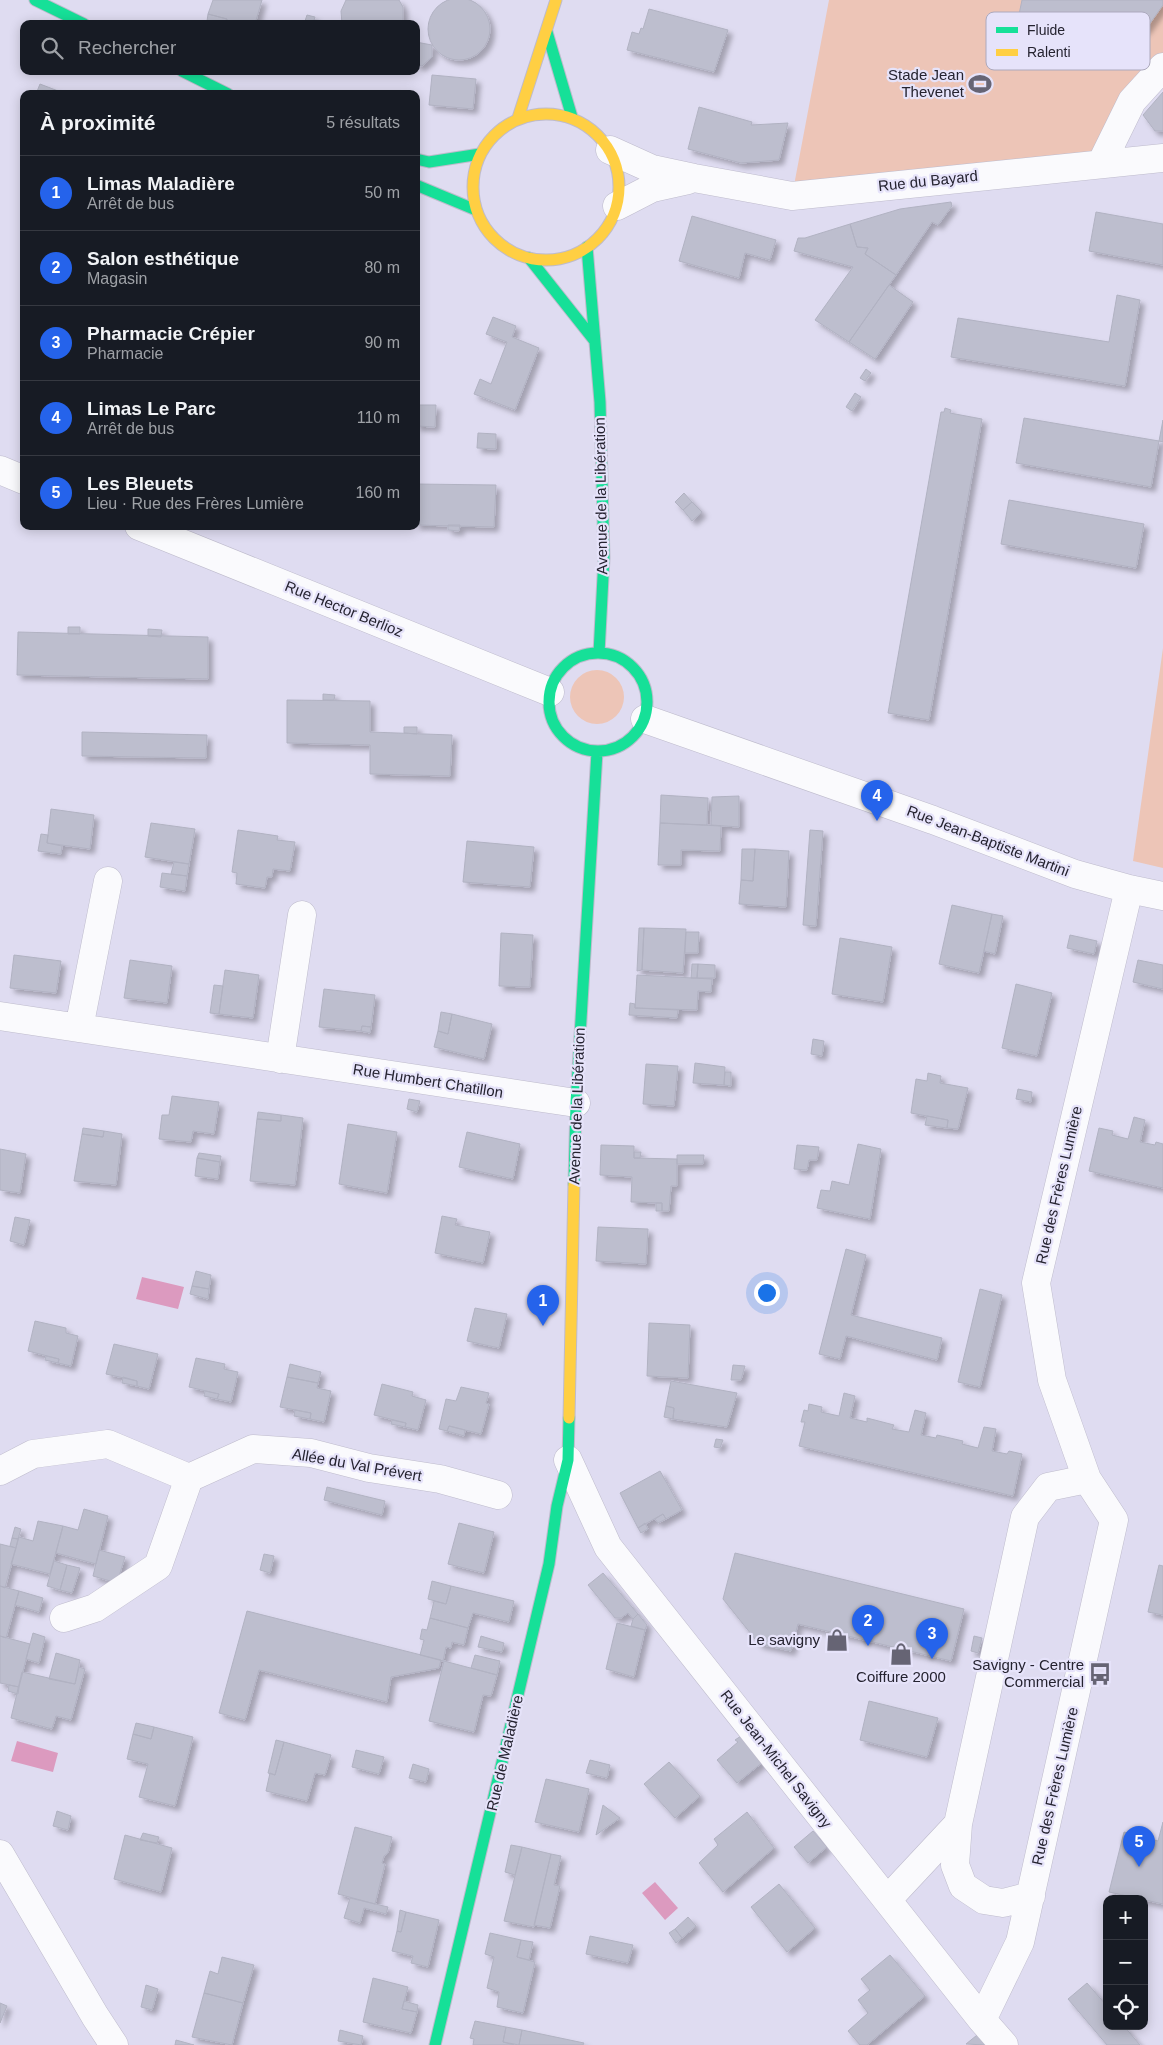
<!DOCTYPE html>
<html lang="fr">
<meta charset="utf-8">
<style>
:root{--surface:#171b24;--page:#20242c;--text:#f1f3f6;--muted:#9ea1a6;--line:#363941;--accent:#2563eb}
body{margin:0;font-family:Helvetica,sans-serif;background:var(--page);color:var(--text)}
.controls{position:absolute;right:15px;bottom:15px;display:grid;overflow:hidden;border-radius:10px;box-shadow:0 2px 12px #0003}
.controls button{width:45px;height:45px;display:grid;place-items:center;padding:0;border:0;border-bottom:1px solid var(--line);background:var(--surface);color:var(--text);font:25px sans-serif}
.you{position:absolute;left:766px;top:1292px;width:18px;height:18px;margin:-12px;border:4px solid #fff;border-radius:50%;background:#1a73e8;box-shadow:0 0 0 8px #1a73e833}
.badge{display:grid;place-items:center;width:32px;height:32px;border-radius:50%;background:var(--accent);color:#fff;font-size:16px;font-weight:700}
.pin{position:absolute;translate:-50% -41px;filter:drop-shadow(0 1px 2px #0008)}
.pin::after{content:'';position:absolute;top:26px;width:18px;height:15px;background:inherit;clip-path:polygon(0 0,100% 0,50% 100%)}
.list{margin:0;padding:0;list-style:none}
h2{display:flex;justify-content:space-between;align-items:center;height:65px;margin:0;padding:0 20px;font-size:21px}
h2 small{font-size:16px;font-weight:400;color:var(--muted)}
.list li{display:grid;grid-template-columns:32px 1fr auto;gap:15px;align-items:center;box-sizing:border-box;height:75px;padding:0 20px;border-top:1px solid var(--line)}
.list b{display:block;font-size:19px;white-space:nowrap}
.list p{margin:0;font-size:16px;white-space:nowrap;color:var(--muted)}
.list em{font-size:16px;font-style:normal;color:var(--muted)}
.icon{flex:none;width:28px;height:28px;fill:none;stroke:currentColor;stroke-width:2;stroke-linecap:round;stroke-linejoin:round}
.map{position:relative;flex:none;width:1163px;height:2045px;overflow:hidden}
.search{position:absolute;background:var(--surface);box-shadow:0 2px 12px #0003;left:20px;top:20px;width:400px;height:55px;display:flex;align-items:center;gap:12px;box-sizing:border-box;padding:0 18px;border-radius:10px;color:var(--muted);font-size:19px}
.panel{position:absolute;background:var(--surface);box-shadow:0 2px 12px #0003;left:20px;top:90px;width:400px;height:440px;border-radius:10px}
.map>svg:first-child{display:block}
.green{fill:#edc5b7}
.water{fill:#dc9abf}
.building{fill:#bdbece;stroke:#b1b2c2;filter:url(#shadow)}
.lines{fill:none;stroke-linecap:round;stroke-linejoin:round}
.street-casing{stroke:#bebbcc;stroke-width:29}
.fast-casing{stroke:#bebbcc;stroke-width:13}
.slow-casing{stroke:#bebbcc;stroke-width:13}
.street{stroke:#fafafd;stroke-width:28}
.fast{stroke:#16e098;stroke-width:11}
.slow{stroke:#ffcf43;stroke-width:11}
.labels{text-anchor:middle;stroke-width:4.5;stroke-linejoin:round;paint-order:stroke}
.poi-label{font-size:15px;fill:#252330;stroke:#e6e3fa;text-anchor:end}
.street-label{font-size:15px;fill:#252330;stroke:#e6e3fa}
.key{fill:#e6e3fa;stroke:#aca9bd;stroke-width:1}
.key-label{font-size:14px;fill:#252330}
</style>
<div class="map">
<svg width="1163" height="2045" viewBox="0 0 1163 2045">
<defs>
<filter id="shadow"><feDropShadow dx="4.5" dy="4.5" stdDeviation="2.5" flood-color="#0004"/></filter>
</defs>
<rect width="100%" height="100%" fill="#dfdcf1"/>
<!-- green -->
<path class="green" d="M829,0H1163V67L1101,164L792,196Z
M1163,648V868L1133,861Z
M570 697a27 27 0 1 1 54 0a27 27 0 1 1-54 0Z"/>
<!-- water -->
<path class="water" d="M142,1277L184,1287L178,1309L136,1299Z
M17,1741L58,1753L53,1772L11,1761Z
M655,1882L678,1908L665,1920L642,1893Z"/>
<!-- building -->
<path class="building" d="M428 29a31 31 0 1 1 62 0a31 31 0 1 1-62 0Z
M213,0H262L255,24H225L227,19L208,14Z
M346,0H399L403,7V24H342L341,11Z
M1022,0H1163V5L1146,29L1135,37L1133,48L1017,24Z
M649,9L728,30L714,72L627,50L632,32L639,34L641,28L643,29Z
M208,14L227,19L225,24L207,21Z
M307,15L315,17L313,24H304Z
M416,42L432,45V57L422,66L416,65Z
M432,75L476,79L473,109L429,105Z
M40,84L66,94H36Z
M1163,92V131H1155L1143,115Z
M699,107L752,122L751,125L788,123L779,160L741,163L688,149Z
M951,202L952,206L938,225L932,222L896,275L865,254L868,248L857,247L850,224L900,209Z
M1096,212L1163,224V265L1089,251Z
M692,216L776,240L770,260L745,253L739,278L679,261Z
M850,224L857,247L868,248L865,254L896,275L849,342L815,320L853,267L794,251L798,238H805Z
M889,285L913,302L875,359L849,342Z
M1117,295L1140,300L1125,386L951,357L958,318L1109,342Z
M493,317L516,326L512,337L539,348L515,410L474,394L480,379L491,384L507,342L486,334Z
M866,369L871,373L865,381L860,378Z
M855,393L861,397L852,411L846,407Z
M416,405H436L435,427L416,426Z
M945,408L951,410L950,413L982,419L929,720L888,713L941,412H944Z
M1024,418L1159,441L1151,487L1016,463Z
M1163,420V442L1159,441Z
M478,433L496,434V449L477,448Z
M416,484L496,485L494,527L416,525Z
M684,493L692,502L683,510L675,502Z
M1009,500L1144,524L1136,568L1001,544Z
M692,502L702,512L692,521L683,510Z
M448,525H460L459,531L448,530Z
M68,627H80V634H68Z
M148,629L162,630L161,637L148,636Z
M18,632L208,637V679L17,675Z
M323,694L335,695L334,700H323Z
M287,700L370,701V732L452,735L450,776L370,774V745L287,743Z
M404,727H417V734L404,733Z
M82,732L207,735L206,758L82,756Z
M661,795L708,798L707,825L660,823Z
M739,796V827L711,825L712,797Z
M51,809L94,815L90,849L47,843Z
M151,823L195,829L189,864L145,857Z
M660,823L721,826L720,851L681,850V865H658Z
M238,830L278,836L277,840L295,842L290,871L273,869L272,877H267L265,888L236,884L237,873L232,872Z
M810,830L823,831L816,926L803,925Z
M41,834L48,835L47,843L62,846L61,854L38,851Z
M467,841L534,847L530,887L463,882Z
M742,849H755L753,881L741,880Z
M755,849L789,851L786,907L739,904L741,880L753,881Z
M174,862L189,864L187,876L171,874Z
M162,873L187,876L185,891L160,887Z
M952,905L992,914L979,973L939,964Z
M992,914L1003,916L995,954L984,951Z
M639,928H644L642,970L637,971Z
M644,928L686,929L683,973L642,970Z
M686,932H699L698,953H685Z
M501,933L533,935L530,987L499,986Z
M1070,935L1097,941L1094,954L1067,948Z
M840,938L892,947L883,1002L832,994Z
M14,955L61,961L56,993L10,988Z
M130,960L172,966L167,1003L124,998Z
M1138,960L1163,965V989L1133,982Z
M692,964H698L697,978H691Z
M698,964L715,965V978H697Z
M225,970L259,975L253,1018L219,1014Z
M637,975L712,979L711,992L698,991L697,1010L635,1008Z
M1016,984L1052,993L1037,1056L1002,1048Z
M214,985L223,986L219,1014L210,1013Z
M324,989L375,995L371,1027L362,1026L361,1031L319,1027Z
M630,1003L635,1004V1008L678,1010L677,1018L629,1015Z
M441,1012L452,1014L448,1034L438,1031Z
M452,1014L492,1024L484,1059L434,1047L438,1031L448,1034Z
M362,1026L371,1027L370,1033L361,1031Z
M813,1039L824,1041L822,1056L811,1054Z
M695,1063L725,1067L724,1085L693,1083Z
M646,1064L678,1066L674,1106L643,1104Z
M725,1072H731V1086L724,1085Z
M928,1073L941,1076L940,1083L968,1088L958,1129L947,1128L948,1120L911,1113L916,1079L927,1081Z
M1018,1089L1032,1092L1031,1102L1016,1099Z
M172,1096L219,1102L214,1134L193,1131L191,1142L159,1139L162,1115H169Z
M409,1099L420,1101L417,1112L407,1109Z
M258,1112L281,1115V1121L257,1119Z
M281,1115L303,1118L295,1185L250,1181L257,1119L281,1121Z
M927,1116L948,1120L947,1128L925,1125Z
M1134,1117L1145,1120L1140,1142L1155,1145L1156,1142L1163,1144V1188L1089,1171L1099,1128L1113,1131L1112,1135L1128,1139Z
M348,1124L397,1132L387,1193L339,1184Z
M83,1128L104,1131L103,1137L82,1134Z
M104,1131L122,1134L116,1185L74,1181L82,1134L103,1137Z
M467,1132L520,1144L513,1179L459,1167Z
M858,1144L881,1149L870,1219L817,1208L821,1190L830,1191L832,1181L849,1185Z
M601,1145L634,1146V1158L677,1159V1186H671L669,1211H662V1203L631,1202L632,1177L600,1175Z
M797,1145L819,1147L817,1160H809L807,1170L794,1169Z
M0,1149L26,1154L20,1193L0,1190Z
M634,1152H641L640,1158H634Z
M199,1153L221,1156L220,1162L197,1158Z
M677,1155H704L703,1164H677Z
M197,1158L220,1162L218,1179L195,1176Z
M656,1203H662V1211H656Z
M442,1216L457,1219L455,1225L490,1232L483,1263L435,1253Z
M15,1217L30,1220L24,1245L10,1241Z
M598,1227L648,1229L646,1264L596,1261Z
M846,1249L866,1255L851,1315L942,1338L937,1360L846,1336L840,1359L819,1354Z
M196,1271L211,1275L209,1289L192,1286Z
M192,1286L209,1289L208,1299L190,1294Z
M980,1289L1002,1295L980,1387L958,1382Z
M475,1308L507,1314L499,1348L467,1341Z
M35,1321L66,1328V1333L78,1336L71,1366L58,1363L59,1359L28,1351Z
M649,1323L690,1325L688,1378L647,1376Z
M114,1344L158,1354L149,1389L137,1386V1381L106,1374Z
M46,1356L59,1359L58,1363L45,1360Z
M196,1358L225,1364L224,1369L238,1372L231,1402L217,1399L219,1394L189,1387Z
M290,1364L321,1372L318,1383L287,1377Z
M733,1365L745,1366L741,1380H731Z
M123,1377L137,1381V1386L122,1383Z
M287,1377L318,1383L317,1388L331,1391L324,1422L310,1419L311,1413L280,1407Z
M671,1381L737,1393L727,1427L673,1419L674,1408L666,1406Z
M382,1384L413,1392L412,1396L426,1400L418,1430L405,1427L406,1423L374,1415Z
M461,1387L489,1393L486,1403L489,1404L481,1434L449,1426L447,1431L439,1429L446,1399L456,1401Z
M205,1391L219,1394L217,1399L204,1396Z
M844,1393L855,1396L850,1418L867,1422V1418L894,1425L892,1429L909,1432L915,1410L926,1413L921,1435L936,1438L937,1435L963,1441L962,1444L978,1448L984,1427L996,1429L992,1451L1007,1454L1009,1451L1022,1454L1013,1496L799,1446L805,1422H801L804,1410L808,1411L809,1404L822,1407L821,1412L839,1416Z
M666,1406L674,1408L673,1419L664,1417Z
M295,1410L311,1413L310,1419L294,1416Z
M392,1420L406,1423L405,1427L391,1424Z
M449,1426L465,1430L464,1436L447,1431Z
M716,1439L723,1440L720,1448L714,1447Z
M660,1471L682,1510L666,1519L663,1514L638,1528L620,1493Z
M327,1487L385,1501L382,1515L324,1500Z
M84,1509L108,1516L96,1564L56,1553L63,1526L78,1530Z
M663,1514L666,1519L658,1523L655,1519Z
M38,1521L63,1526L50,1574L11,1564L19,1537L33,1541Z
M459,1523L494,1532L484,1573L448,1564Z
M645,1523L648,1529L641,1533L638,1528Z
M15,1527L21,1529L18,1539L12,1538Z
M12,1538L18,1539L16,1548L10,1546Z
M0,1544L16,1548L5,1588L0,1586Z
M99,1550L125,1557L117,1583L93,1576Z
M735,1553L964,1609L951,1661L798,1624L791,1651L759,1644L723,1599Z
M264,1554L274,1556L270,1573L260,1570Z
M54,1561L67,1565L60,1590L47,1586Z
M67,1565L80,1568L72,1593L60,1590Z
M1159,1565L1163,1566V1615L1148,1612Z
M603,1573L638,1614L633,1619L628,1613L621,1618H615L588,1585Z
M432,1581L451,1586L446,1604L428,1599Z
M0,1586L19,1591L6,1638L0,1636Z
M451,1586L514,1601L509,1622L473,1613L468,1628L430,1618L434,1601L446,1604Z
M19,1591L43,1598L39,1612L15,1605Z
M247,1611L441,1660L439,1668L391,1677L387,1702L259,1670L245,1720L219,1713Z
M638,1614L647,1625L645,1630L631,1626L633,1619Z
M430,1618L468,1628L464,1645L452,1642L451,1648L446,1647L443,1661L420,1655L424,1640L420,1639L422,1629L427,1630Z
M617,1623L645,1630L634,1677L606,1669Z
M33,1633L45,1637L39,1663L26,1659Z
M0,1636L30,1644L19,1687L0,1683Z
M481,1636L504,1643L502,1652L478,1647Z
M974,1636L982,1638L978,1653L971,1651Z
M56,1653L80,1660L75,1684L49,1679Z
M475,1655L500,1661L497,1675L471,1668Z
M444,1661L497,1675L491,1696L483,1695L474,1732L429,1721Z
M79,1667L85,1669L71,1720L56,1716L52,1729L11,1718L22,1672L75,1684Z
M9,1685L19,1687L18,1694L8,1691Z
M869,1701L938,1718L927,1757L860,1740Z
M136,1723L154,1727L151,1739L133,1734Z
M154,1727L193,1737L175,1806L139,1797L148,1764L127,1759L133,1734L151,1739Z
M741,1736L763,1762L737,1783L717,1760L738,1742L735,1740Z
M276,1740L284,1742L275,1775L268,1773Z
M284,1742L331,1755L325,1775L315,1773L307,1801L266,1791L270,1773L275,1775Z
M356,1750L384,1757L379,1774L352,1767Z
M590,1760L610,1765L607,1778L586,1773Z
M669,1762L700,1796L675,1818L644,1784Z
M413,1764L429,1769L426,1782L409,1778Z
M546,1779L589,1789L579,1832L535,1822Z
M603,1805L620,1818L596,1835Z
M57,1811L71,1816L68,1830L53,1826Z
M747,1812L774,1848L723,1892L699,1863L718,1845L714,1839Z
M1163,1822V1904L1109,1892L1124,1832L1158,1841Z
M355,1827L392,1837L388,1853L384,1856L382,1863L385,1864L375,1904L338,1894Z
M813,1831L827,1847L808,1863L794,1847Z
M143,1833L159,1837L157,1843L140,1840Z
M125,1835L172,1848L161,1892L114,1879Z
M511,1845L522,1847L515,1875L505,1872Z
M522,1847L551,1854L534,1927L504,1921Z
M551,1854L561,1856L554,1885L560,1886L550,1928L534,1925Z
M779,1884L815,1928L787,1952L751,1907Z
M350,1898L388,1907L386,1914L364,1908L360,1923L344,1918Z
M400,1910L406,1912L401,1932L397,1931Z
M406,1912L439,1920L428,1967L411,1963L413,1956L392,1951L397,1931L401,1932Z
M688,1917L696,1926L682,1938L675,1929Z
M675,1929L682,1938L676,1943L669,1933Z
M490,1933L521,1940L517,1957L535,1962L523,2013L497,2007L499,1992L487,1988L494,1957L485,1954Z
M590,1936L633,1945L628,1963L586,1954Z
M521,1940L533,1942L529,1960L517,1957Z
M890,1955L925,1996L867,2045H860L848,2031L868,2013L858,2000L870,1990L861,1979Z
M222,1957L254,1965L243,2003L204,1993L210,1971L218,1974Z
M373,1978L408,1987L402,2009L417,2012L411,2033L363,2022Z
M1087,1983L1107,2006V2026H1124L1140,2045H1107L1068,1999Z
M146,1985L158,1989L152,2010L141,2007Z
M204,1993L243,2003L232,2045L192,2037Z
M404,2001L418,2005L417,2012L402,2009Z
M0,2003L7,2006L0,2023Z
M475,2021L506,2027L503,2042L514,2045H473L474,2039L470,2038Z
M506,2027L522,2030L519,2045L503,2042Z
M987,2027L995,2037L985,2045L966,2044Z
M340,2030L363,2036L361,2045L338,2041Z
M522,2030L584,2043L583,2045H519Z
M176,2040L194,2045H175Z"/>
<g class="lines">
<defs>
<path id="street" d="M610,150L652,169L694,178L792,196L1163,158
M1101,164L1132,101L1163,67
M617,206L652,188L688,180
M0,470L24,480
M139,526L550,692
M645,719L933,820L1075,874L1129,889L1163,896
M0,1016L576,1103
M79,1028L108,881
M280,1059L302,915
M568,1460L608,1547L982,2020L1004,2045
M0,1471L33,1454L108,1444L189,1478L158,1566L95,1608L64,1618
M189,1478L253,1449L311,1453L369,1468L440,1479L498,1495
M958,1824L955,1865L963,1886L984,1900L1003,1903L1031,1896
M0,1854L95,2016L114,2045
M887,1900L958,1824L1025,1517L1048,1487L1087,1479
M982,2020L1020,1942L1114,1520L1087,1479L1052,1380L1036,1283L1129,889"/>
<path id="fast" d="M35,0L84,24
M547,32L572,117
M182,71L228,94
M416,159L429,162L480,154
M416,185L476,210
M587,247L600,402L604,558L599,653
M529,258L594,340
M549 702a49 49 0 1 1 98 0a49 49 0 1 1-98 0Z
M574,1184L576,1103L597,752
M435,2045L549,1564L557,1506L568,1460L569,1418"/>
<path id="slow" d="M473 187a73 73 0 1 1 146 0a73 73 0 1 1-146 0Z
M518,118L556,0
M569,1418L574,1184"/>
</defs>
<!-- street casing -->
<use href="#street" class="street-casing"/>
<!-- fast casing -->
<use href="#fast" class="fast-casing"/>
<!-- slow casing -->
<use href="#slow" class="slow-casing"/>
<!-- street -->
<use href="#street" class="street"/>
<!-- fast -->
<use href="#fast" class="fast"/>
<!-- slow -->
<use href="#slow" class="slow"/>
</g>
<!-- icons -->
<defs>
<symbol id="stadium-bare" viewBox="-9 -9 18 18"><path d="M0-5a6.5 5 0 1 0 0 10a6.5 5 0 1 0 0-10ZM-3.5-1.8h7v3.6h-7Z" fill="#666474" stroke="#e6e3fa" stroke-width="2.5" paint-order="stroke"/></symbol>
<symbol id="shop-bare" viewBox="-9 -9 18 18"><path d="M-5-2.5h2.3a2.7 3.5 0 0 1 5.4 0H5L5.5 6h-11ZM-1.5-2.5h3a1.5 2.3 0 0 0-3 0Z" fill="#666474" stroke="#e6e3fa" stroke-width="2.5" paint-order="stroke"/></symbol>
<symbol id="bus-bare" viewBox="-9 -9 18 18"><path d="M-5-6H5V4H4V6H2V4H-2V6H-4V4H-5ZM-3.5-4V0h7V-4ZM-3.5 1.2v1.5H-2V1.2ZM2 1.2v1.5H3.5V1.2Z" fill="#666474" stroke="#e6e3fa" stroke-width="2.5" paint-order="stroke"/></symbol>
</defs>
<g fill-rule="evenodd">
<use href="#stadium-bare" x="964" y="68" width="32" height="32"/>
<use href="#shop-bare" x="821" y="1624" width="32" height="32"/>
<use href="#shop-bare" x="885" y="1638" width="32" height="32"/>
<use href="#bus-bare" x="1084" y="1658" width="32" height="32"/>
</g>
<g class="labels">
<!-- poi labels -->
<g class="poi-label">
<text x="964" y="80">Stade Jean<tspan x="964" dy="17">Thevenet</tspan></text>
<text x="820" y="1645">Le savigny</text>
<text x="1084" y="1670">Savigny - Centre<tspan x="1084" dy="17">Commercial</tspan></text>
<text x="901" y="1682" text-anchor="middle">Coiffure 2000</text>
</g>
<!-- street labels -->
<g class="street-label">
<text transform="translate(928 181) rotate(-6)" y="5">Rue du Bayard</text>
<text transform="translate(601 496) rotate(-91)" y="5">Avenue de la Libération</text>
<text transform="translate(344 609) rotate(22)" y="5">Rue Hector Berlioz</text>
<text transform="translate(988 841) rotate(21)" y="5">Rue Jean-Baptiste Martini</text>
<text transform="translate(428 1081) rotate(9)" y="5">Rue Humbert Chatillon</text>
<text transform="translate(577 1106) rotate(-88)" y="5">Avenue de la Libération</text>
<text transform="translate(1059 1185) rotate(-77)" y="5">Rue des Frères Lumière</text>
<text transform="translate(357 1465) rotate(10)" y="5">Allée du Val Prévert</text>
<text transform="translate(505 1753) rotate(-77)" y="5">Rue de Maladière</text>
<text transform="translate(776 1759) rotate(52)" y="5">Rue Jean-Michel Savigny</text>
<text transform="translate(1055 1786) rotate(-77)" y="5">Rue des Frères Lumière</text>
</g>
</g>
<!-- legend -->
<rect x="986" y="12" width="164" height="58" rx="8" class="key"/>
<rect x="996" y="27" width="22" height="6" fill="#16e098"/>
<rect x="996" y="49" width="22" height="7" fill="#ffcf43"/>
<g class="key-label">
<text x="1027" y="35">Fluide</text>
<text x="1027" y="57">Ralenti</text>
</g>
</svg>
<div class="controls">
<button>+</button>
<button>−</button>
<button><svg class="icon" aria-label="locate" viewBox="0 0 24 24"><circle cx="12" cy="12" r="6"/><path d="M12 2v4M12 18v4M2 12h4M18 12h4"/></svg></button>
</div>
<div class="you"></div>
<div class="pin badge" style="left:543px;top:1326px">1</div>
<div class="pin badge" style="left:868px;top:1646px">2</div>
<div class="pin badge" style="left:932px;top:1659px">3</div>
<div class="pin badge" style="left:877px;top:821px">4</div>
<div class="pin badge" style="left:1139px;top:1867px">5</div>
<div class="search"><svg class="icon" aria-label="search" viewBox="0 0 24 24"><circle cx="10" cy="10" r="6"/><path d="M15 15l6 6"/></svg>Rechercher</div>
<section class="panel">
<h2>À proximité<small>5 résultats</small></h2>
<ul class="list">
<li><span class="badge">1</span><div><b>Limas Maladière</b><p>Arrêt de bus</p></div><em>50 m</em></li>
<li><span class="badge">2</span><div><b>Salon esthétique</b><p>Magasin</p></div><em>80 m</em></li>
<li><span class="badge">3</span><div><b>Pharmacie Crépier</b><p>Pharmacie</p></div><em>90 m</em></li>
<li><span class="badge">4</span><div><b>Limas Le Parc</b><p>Arrêt de bus</p></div><em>110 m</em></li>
<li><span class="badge">5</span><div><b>Les Bleuets</b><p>Lieu · Rue des Frères Lumière</p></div><em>160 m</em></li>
</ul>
</section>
</div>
